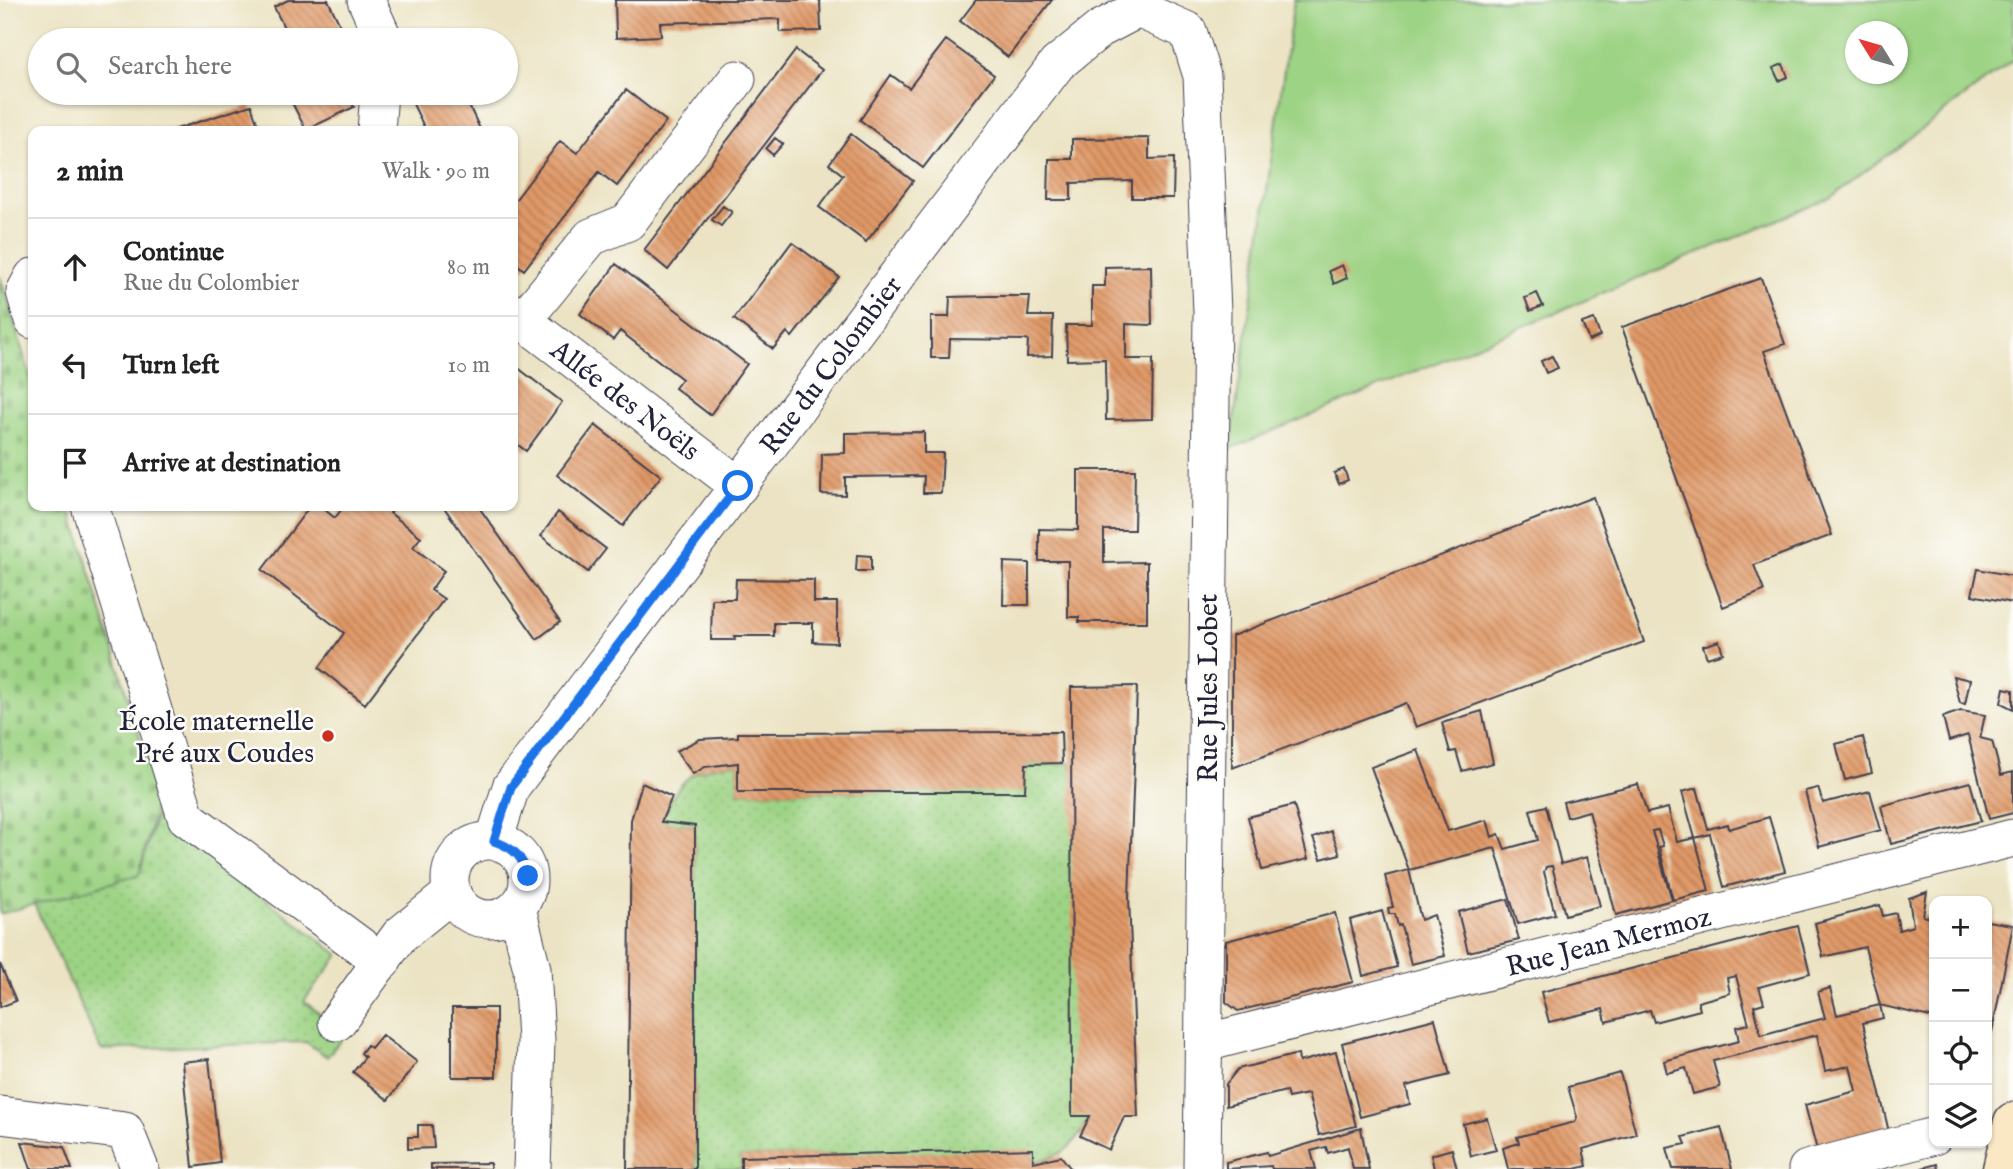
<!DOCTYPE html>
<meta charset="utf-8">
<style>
:root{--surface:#fff;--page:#f2f2f2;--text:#222;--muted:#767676;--line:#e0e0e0}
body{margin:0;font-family:"IM FELL English",serif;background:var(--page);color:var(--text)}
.controls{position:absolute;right:21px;bottom:21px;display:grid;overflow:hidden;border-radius:14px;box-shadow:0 2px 5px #0004}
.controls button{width:63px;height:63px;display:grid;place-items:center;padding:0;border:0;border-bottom:2px solid var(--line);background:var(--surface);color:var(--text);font:35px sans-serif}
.compass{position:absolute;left:1845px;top:21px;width:63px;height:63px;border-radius:50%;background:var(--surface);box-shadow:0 2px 5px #0004;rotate:307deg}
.stop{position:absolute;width:21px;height:21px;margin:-16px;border:5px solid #1a73e8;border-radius:50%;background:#fff}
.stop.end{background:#1a73e8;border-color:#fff;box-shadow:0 2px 7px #0008}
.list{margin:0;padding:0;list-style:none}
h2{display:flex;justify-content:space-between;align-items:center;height:91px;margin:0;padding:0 28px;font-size:30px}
h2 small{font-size:23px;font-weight:400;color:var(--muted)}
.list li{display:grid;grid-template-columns:46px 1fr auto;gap:21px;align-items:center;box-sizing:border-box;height:98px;padding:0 28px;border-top:2px solid var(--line)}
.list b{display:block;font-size:26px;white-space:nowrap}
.list p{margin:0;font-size:23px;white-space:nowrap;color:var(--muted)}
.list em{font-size:23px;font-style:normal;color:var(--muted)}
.icon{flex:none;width:38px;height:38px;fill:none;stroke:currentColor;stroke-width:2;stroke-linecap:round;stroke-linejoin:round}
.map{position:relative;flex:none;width:2013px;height:1169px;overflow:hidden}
.search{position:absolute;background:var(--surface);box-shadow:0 2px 5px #0004;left:28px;top:28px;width:490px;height:77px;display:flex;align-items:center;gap:18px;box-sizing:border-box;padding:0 24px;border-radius:38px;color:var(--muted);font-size:26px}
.panel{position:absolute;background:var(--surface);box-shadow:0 2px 5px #0004;left:28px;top:126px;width:490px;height:385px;border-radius:14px}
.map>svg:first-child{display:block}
.grass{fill:url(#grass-dots);stroke:#607a60;stroke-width:2}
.cemetery{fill:url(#cemetery-stones);stroke:#607a60;stroke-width:2}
.garden{fill:#9dd384;stroke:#607a60;stroke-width:2;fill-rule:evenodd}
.building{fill:url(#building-back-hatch)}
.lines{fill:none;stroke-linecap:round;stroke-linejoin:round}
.minor-casing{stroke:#403f4f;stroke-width:39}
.secondary-casing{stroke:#403f4f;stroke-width:41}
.minor{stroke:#fff;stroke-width:37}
.secondary{stroke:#fae7c3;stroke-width:38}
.route{stroke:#1a73e8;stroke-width:9}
.poi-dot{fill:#c8321e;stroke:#fdfcf7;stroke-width:2.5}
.labels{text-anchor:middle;stroke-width:5;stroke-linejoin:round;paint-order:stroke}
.street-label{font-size:28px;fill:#22223b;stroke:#fdfcf7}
.poi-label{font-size:28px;fill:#22223b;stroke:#fdfcf7;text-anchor:end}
</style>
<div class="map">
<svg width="2013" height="1169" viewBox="0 0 2013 1169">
<defs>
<pattern id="grass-dots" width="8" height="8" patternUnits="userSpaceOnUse" patternTransform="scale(1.75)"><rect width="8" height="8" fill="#9dd384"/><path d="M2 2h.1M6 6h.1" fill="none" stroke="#87b573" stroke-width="1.8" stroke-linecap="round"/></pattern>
<pattern id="cemetery-stones" width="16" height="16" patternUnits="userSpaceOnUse" patternTransform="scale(1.75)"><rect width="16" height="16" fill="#9dd384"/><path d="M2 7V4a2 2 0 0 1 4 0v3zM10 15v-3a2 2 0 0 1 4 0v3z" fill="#87b573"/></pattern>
<pattern id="building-back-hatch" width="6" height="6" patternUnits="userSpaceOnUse" patternTransform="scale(1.75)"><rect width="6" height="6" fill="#e09866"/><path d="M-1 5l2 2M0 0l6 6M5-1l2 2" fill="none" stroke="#b57c55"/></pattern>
</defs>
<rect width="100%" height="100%" fill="#fdfcf7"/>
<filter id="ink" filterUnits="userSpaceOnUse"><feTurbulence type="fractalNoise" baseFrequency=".0143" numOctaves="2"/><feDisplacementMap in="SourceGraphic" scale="14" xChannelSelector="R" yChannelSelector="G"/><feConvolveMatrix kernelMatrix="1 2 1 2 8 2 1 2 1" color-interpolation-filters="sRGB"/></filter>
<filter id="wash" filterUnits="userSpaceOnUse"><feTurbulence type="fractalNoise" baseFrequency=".00686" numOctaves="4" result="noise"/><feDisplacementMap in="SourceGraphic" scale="28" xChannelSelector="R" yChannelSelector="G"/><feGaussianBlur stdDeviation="1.57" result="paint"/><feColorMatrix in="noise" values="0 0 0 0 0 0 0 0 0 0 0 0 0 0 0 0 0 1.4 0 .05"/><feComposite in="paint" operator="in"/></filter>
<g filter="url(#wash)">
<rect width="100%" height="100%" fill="#ebe3c3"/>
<!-- grass -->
<path class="grass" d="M738,763V792L1025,791L1026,764L1071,763L1090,1116C1074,1147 1066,1155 1033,1162V1150L741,1157V1169H695V826L661,822C680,777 690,768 738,763Z
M156,816L339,955L304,1001L345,1035L327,1057L306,1042L101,1050L34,904L139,875Z"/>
<!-- cemetery -->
<path class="cemetery" d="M0,276L33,386V506H70L158,797L139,875L0,914Z"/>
<!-- garden -->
<path class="garden" d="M1294,0H2013V60L1830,198L1230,449ZM1856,32H1898V74H1856Z"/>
<g id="blocks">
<!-- building -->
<path class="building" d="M288,0H328L347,40H290L274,7Z
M615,0H820L821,31L780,32V19L660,23L661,36L616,38Z
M976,0H1052L1008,57L960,21Z
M458,31L462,40H438Z
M946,40L994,75L923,168L860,120L891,75L909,88Z
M796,50L822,70L668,270L644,250Z
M1783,64L1788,77L1779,81L1773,68Z
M626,90L666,121L617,186L599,172L524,270L513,261V203L560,141L577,153Z
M287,93H347L354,107L306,130Z
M432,93H463L481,131H426L412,102Z
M251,105L260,131H170Z
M851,134L913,181L866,242L819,207L843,175L829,164Z
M775,138L783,144L773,155L766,149Z
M1149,138V159L1174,158L1173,198H1132V181L1071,183V200H1048L1049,159H1072V139Z
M723,206L732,212L721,226L712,220Z
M792,242L839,277L792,337L787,332L773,349L734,319Z
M616,264L747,364L710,415L675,388L682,379L620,331L613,340L580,314Z
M1342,265L1347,278L1334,284L1329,271Z
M1151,266L1152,325L1126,324V359H1153L1152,419L1106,420L1105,359L1067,360L1066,325H1092V286H1105V267Z
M1761,278L1785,344L1764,351L1832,535L1754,565L1764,591L1723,607L1622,327Z
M1537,293L1543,306L1530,311L1525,298Z
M990,296H1030L1028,316H1053L1052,356L1027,357L1028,340L950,339L949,358H931V317H949L950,297Z
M1594,319L1600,336L1589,341L1582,323Z
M1552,356L1558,368L1546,373L1541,361Z
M513,364L562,402L526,451L513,441Z
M595,425L661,476L623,526L557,475Z
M924,432V453H943L941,493H923L924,476L845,477V495L821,494L822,454L845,453V433Z
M1344,469L1348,480L1339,484L1334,473Z
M1078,470H1135L1134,530H1104V563L1147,562V622H1079V617H1068V561H1039V529L1078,530Z
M1593,497L1644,642L1416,727L1406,703L1232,768V636Z
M310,506H320L335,518L344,506H396L390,513L421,537L413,547L444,571L431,590L444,599L365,704L319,668L344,633L262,570Z
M443,506H478L560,622L537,639Z
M558,512L606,549L588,572L541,536Z
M857,555L871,556V571H856Z
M1004,562L1029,563V605H1003Z
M1978,569L2013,576V603L1972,595Z
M736,579L814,580V602H837V643L813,642V623H774V636H734L735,640H711L712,599H735Z
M1719,641L1723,653L1707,658L1703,646Z
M1953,676L1970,680L1965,704L1960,703Z
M1137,686L1129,898L1138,1117H1124L1109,1150L1080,1136L1090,1116H1072L1071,687Z
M2004,688L2013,690V709L2001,703Z
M1482,711L1493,763L1462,771L1456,751L1450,752L1442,723Z
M1961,711L1985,715L1980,738L1992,741L2001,775L2013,772V813L1989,819L1968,735L1949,741L1943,717Z
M1061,732L1062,763L1026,764L1025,792H738V763L705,767L693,774L676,751L700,739L738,737V733Z
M1863,737L1872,773L1845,780L1836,744Z
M1418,750L1448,831L1487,820L1492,837L1499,834L1505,849L1538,840L1530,810L1546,806L1561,864L1587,857L1600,906L1565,915L1552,866L1546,867L1544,872L1555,914L1518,924L1495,848L1409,870L1371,767Z
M1970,782L1981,821L1891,844L1881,806Z
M642,783L672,797L661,822L695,826V1169H627L631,820Z
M1638,784L1647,813L1668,808L1677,842L1695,838L1709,891L1673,900L1659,847L1663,846L1658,830L1652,831L1672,900L1616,915L1589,811L1567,817L1563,802Z
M1697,788L1708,829L1728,824L1729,829L1769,817L1785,871L1724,887L1710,834L1695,838L1682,792Z
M1818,788L1823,803L1870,791L1881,830L1819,847L1805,791Z
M1294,805L1308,859L1262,870L1248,817Z
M1331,831L1340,854L1321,859L1313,838Z
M1409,870L1421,920L1434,915L1445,956L1411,964L1401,925L1398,926L1395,914H1389L1388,908L1393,907L1385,876Z
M1927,892L1923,916L1934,919V1018L1880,1005L1883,1018L1863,1023L1889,1132L1817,1150L1805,1105L1856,1091L1850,1066L1825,1071L1817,1035L1713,1061L1720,1087L1693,1094L1686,1068L1667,1073L1664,1061L1739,1041L1736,1027L1749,1024L1736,976L1727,978L1730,993L1698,1002L1700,1010L1654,1022L1650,1010L1606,1022L1603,1009L1549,1022L1541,992L1798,926L1810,973L1759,987L1764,1003L1754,1006L1761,1035L1825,1018L1818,992L1830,988L1837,1015L1880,1005L1865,947L1823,957L1815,923L1880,905L1883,916L1896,913L1899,930L1913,926L1909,898Z
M1508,899L1519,940L1468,952L1458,912Z
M1382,911L1397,967L1363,976L1350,920Z
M1335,913L1353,982L1238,1011L1226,1002V941Z
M1987,921L2013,925L1992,1032L1987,1031Z
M0,964L16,1001L0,1007Z
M452,1008H496V1077H452Z
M1435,1019L1450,1075L1406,1086L1410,1104L1360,1117L1342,1043Z
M382,1035L417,1062L388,1100L353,1072L365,1057L361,1053L367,1045L371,1048Z
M1336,1052L1356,1126L1319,1135L1308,1094L1288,1098L1286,1091L1226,1106V1084L1238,1069L1298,1054L1299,1062Z
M209,1059L220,1163L193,1167L182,1062Z
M1620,1073L1636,1134L1583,1149L1587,1166L1575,1169H1508L1503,1148L1519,1143L1517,1137L1575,1122L1577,1117L1568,1087Z
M1487,1118L1496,1150L1471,1156L1463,1124Z
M418,1125H432L434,1148L408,1149V1137H418Z
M1721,1127L1732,1169H1673L1667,1148L1686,1144L1683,1137Z
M1361,1128L1369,1169H1353L1348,1147L1328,1153L1326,1147L1311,1151L1316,1169H1272L1271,1166L1226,1169V1162L1267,1152L1268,1156Z
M22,1142L64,1147L72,1169H31Z
M1033,1149V1162L1061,1156L1071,1169H741V1157Z
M1452,1149L1457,1169H1434L1431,1155Z
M490,1163V1169H431V1164Z
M1937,1164L1938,1169H1922V1168Z"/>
</g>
</g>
<g filter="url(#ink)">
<use href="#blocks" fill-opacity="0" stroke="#403f4f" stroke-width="2"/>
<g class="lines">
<defs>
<g id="minor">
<path d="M366,0L384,40"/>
<path d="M376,131L379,93"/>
<path d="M33,277L25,292L33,320"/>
<path id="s1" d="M513,313L739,486"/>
<path d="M523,320L591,237L628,222L737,79"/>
<path d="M90,506L186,817L382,962"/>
<path id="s2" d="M494,841L511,787L1057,64L1100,29L1138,9L1188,31L1202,76L1212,312L1202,1169"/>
<circle cx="489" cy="880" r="39"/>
<path d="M517,908L532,969L536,1040L532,1169"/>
<path d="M337,1022L400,935L452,893"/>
<path id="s3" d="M1205,1043L2013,838"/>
<path d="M0,1115L125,1131L140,1169"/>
<path d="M1807,1169L1934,1136"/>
</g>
<path id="secondary" d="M2002,1169L2013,1122"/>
</defs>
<!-- minor casing -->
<use href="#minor" class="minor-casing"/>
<!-- secondary casing -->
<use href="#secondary" class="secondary-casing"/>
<!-- minor -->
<use href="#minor" class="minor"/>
<!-- secondary -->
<use href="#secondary" class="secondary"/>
</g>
</g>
<g class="lines" filter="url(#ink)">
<!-- route -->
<path class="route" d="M528,876C522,856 514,848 494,841L511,787L738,486"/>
</g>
<!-- markers -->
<circle class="poi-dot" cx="328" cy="736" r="7"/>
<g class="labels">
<!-- street labels -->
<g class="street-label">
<text dy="10" stroke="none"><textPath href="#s2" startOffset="586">Rue du Colombier</textPath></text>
<text dy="10" stroke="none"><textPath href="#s1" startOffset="142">Allée des Noëls</textPath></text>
<text transform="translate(1207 688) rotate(-90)" y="10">Rue Jules Lobet</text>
<text dy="10" stroke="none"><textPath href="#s3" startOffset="416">Rue Jean Mermoz</textPath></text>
</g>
<!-- poi labels -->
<g class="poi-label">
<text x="314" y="730">École maternelle<tspan x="314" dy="32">Pré aux Coudes</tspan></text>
</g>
</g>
</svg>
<div class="controls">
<button>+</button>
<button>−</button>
<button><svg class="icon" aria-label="locate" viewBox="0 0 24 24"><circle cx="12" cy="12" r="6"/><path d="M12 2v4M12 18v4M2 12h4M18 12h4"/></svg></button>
<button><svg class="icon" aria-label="layers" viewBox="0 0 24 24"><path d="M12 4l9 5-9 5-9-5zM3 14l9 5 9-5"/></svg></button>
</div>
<svg class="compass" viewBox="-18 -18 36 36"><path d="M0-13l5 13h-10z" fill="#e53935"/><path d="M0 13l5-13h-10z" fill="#767676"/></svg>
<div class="stop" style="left:738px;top:486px"></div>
<div class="stop end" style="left:528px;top:876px"></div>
<div class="search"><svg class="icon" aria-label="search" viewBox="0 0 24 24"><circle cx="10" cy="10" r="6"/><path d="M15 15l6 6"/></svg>Search here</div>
<section class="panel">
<h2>2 min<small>Walk · 90 m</small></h2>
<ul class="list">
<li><svg class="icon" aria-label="ahead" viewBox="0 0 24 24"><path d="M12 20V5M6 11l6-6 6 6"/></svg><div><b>Continue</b><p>Rue du Colombier</p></div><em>80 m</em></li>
<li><svg class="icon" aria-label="left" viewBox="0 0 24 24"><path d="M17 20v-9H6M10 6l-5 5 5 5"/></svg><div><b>Turn left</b></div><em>10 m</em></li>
<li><svg class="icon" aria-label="arrive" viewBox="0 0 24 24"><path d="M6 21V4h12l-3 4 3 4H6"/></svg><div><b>Arrive at destination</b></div></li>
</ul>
</section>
</div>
